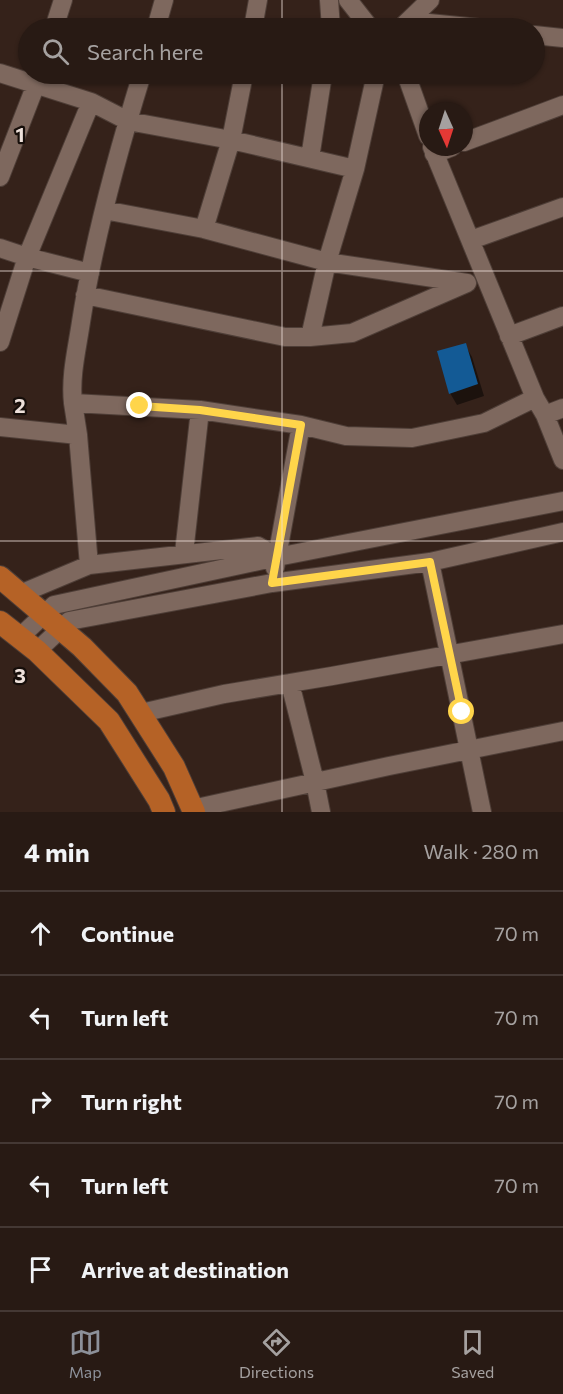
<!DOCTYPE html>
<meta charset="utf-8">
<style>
:root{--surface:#281a14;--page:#30231d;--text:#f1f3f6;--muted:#a5a1a0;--line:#443834;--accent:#8c9099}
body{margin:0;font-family:Commissioner,sans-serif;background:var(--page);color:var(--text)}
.compass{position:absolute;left:419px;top:102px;width:54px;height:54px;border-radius:50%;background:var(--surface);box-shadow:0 2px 4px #0004;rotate:177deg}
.stop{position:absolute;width:18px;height:18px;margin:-14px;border:4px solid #ffd54a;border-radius:50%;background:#fff}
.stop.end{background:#ffd54a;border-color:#fff;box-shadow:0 2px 6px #0008}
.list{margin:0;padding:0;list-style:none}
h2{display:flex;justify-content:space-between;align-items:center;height:78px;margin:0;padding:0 24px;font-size:26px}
h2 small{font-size:20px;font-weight:400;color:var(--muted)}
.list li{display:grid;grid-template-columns:39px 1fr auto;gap:18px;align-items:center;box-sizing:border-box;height:84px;padding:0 24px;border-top:2px solid var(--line)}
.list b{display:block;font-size:22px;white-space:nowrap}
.list em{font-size:20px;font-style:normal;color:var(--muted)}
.icon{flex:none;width:33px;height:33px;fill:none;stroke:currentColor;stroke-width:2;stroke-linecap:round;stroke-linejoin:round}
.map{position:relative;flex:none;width:563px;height:812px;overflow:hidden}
.search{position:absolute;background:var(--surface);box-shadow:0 2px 4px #0004;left:18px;right:18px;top:18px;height:66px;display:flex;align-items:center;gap:15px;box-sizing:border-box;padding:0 21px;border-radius:33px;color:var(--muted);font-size:22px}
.sheet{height:498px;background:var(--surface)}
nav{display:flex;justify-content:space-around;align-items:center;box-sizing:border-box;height:84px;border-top:2px solid var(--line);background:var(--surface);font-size:16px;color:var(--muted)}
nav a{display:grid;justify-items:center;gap:3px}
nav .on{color:var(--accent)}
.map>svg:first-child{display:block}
.shadow{fill:#0007}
.building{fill:#135a95}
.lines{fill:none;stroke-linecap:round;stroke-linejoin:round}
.minor-casing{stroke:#4e3e37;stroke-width:20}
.major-casing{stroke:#4e3e37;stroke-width:24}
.minor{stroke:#7e685e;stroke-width:18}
.major{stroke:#b56226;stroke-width:22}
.route{stroke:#ffd54a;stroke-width:8}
.grid{fill:none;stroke:#ede0da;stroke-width:1.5;stroke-opacity:0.55}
.grid-label{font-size:20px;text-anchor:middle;font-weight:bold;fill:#ede0da;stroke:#160e0a;stroke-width:4.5;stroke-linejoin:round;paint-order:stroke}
</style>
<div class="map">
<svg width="563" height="812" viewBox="0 0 563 812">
<rect width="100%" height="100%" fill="#35221a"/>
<!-- shadow -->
<path class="shadow" d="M465,345L472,357L484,396L457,405L450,393Z"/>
<!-- building -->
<path class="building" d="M466,343L478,384L449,394L437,351Z"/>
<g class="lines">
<defs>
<path id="minor" d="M329,0L331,28
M348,0L370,28
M409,21L479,28
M403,26L430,0
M54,28L63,0
M156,28L164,0
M253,28L258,0
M534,35L563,38
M0,73L91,102L128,121L231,140L355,169
M406,74L428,136
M464,142L563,105
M432,147L535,398L545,415L563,460
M434,154L452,147
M310,158L323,74
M0,177L40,74
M204,229L231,140L244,74
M471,240L563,207
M0,248L27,257L90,273
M85,295L285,337H310L352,333L467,283L327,262L204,229L104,210
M509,336L563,316
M310,337L327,262L355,169L376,74
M0,342L27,257L91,102
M73,403C70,376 77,349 81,322C94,238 117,155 142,74
M545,415L563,408
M0,427L78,435
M184,553L200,410
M430,562L482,812
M89,565L78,435L73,403L200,410L301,425L346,436L412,438L484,423L535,398
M275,568L301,425
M20,594L89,565L258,546L277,557
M20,637L54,605L277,557L563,501
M37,651L69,621L272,583L430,562L563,532
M290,683L315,782L321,812
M141,713L224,694L332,676L563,634
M192,809L389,766L563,731"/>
<path id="major" d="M0,577L82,647L127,693L174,767L194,812
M0,622L37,651L109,721L159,800L164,812"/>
</defs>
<!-- minor casing -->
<use href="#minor" class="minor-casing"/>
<!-- major casing -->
<use href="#major" class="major-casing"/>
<!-- minor -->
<use href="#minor" class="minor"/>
<!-- major -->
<use href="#major" class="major"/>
</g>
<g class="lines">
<!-- route -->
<path class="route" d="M140,406L200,410L301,425L272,583L430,562L462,712"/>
</g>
<!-- grid -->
<path class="grid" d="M282,0V28M282,74V812M0,271H563M0,541H563"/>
<g class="grid-label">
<text x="20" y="142">1</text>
<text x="20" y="413">2</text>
<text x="20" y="683">3</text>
</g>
</svg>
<svg class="compass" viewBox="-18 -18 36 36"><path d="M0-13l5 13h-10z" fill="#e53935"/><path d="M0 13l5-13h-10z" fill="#a5a1a0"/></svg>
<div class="stop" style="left:462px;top:712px"></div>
<div class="stop end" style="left:140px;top:406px"></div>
<div class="search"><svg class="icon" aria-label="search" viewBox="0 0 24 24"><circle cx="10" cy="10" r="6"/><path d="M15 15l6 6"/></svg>Search here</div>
</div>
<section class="sheet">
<h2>4 min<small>Walk · 280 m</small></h2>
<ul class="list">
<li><svg class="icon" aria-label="ahead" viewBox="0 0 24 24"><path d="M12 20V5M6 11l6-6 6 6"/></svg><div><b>Continue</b></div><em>70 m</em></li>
<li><svg class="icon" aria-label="left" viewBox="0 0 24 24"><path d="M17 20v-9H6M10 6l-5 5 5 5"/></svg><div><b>Turn left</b></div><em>70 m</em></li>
<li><svg class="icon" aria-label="right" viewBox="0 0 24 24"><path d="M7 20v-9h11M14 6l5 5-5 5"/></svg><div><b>Turn right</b></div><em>70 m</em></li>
<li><svg class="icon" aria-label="left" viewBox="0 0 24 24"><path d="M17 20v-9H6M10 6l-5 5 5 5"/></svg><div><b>Turn left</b></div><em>70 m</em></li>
<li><svg class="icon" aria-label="arrive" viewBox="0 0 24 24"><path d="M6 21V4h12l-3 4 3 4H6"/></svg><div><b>Arrive at destination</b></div></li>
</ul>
</section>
<nav>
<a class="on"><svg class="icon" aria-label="map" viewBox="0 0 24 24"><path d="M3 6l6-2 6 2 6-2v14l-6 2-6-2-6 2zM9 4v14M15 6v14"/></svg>Map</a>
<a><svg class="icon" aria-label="directions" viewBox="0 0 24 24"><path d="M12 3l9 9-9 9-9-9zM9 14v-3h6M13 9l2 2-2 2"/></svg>Directions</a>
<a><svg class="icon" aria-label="saved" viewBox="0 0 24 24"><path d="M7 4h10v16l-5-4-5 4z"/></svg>Saved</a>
</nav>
